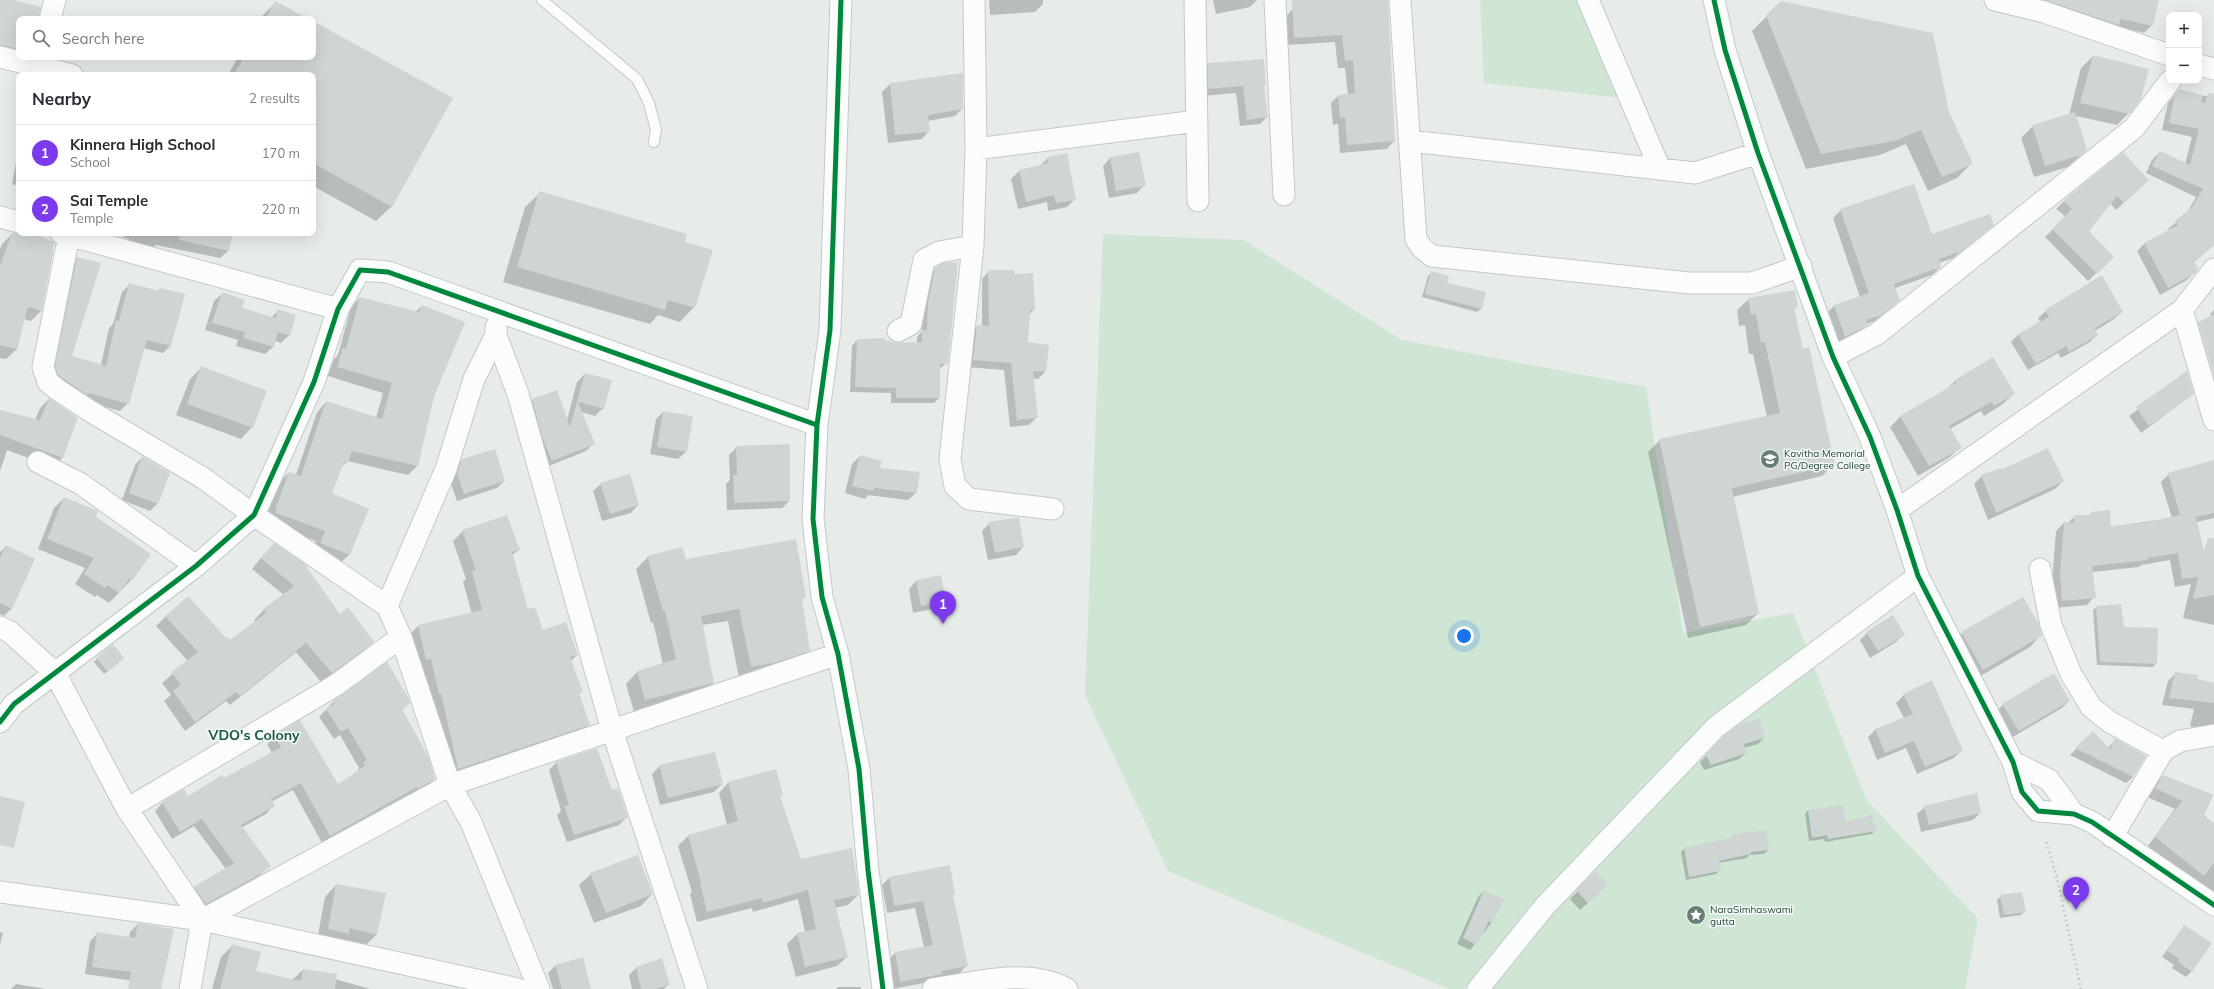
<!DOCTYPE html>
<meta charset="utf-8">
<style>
:root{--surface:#fff;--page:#f2f2f3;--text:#2b2b33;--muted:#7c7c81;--line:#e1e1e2;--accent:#7c3aed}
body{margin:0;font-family:Mulish,sans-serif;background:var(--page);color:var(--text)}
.controls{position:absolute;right:12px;top:12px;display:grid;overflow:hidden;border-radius:8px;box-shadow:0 4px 16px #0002}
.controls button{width:36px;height:36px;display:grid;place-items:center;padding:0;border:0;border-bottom:1px solid var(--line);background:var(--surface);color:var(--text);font:20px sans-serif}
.you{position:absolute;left:1464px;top:636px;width:14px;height:14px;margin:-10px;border:3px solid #fff;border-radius:50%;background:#1a73e8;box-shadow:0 0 0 6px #1a73e833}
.badge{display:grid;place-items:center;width:26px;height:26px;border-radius:50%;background:var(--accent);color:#fff;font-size:13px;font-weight:700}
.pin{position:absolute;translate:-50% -33px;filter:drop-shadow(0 1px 2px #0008)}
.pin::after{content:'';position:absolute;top:21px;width:14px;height:12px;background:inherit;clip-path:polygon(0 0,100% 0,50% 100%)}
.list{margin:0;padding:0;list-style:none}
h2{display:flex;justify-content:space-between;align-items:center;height:52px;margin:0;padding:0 16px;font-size:17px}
h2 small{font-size:13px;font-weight:400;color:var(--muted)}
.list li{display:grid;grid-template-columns:26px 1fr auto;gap:12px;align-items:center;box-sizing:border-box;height:56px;padding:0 16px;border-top:1px solid var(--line)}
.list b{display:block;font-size:15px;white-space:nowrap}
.list p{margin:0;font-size:13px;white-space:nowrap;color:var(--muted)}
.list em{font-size:13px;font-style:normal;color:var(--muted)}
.icon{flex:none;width:22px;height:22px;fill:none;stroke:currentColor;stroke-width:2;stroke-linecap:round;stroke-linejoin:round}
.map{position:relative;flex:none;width:2214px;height:989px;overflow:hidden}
.search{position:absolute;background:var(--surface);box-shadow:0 4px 16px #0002;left:16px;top:16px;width:300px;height:44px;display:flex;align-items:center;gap:10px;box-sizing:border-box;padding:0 14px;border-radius:8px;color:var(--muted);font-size:15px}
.panel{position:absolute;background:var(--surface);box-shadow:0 4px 16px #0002;left:16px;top:72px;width:300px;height:164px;border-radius:8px}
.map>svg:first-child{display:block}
.green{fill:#cfe6d4}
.shadow{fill:#0003}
.building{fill:#ced5d2}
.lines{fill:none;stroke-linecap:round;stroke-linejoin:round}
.service-casing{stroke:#c4c9c6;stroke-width:12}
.minor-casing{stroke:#c4c9c6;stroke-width:23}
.path{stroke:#c2ccc7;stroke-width:2.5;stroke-dasharray:2 3;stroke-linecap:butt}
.service{stroke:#fbfcfc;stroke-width:10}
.minor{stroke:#fbfcfc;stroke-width:21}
.cycleway-casing{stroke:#f5fbf7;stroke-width:8}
.cycleway{stroke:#00873e;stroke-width:5}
.labels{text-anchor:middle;stroke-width:3;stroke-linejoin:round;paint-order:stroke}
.poi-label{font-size:10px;fill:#214337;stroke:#f5fbf7;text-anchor:start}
.district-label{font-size:14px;font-weight:bold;fill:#1a5745;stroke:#f5fbf7}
</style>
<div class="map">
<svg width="2214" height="989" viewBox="0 0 2214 989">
<rect width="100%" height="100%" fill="#e7ece9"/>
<!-- green -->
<path class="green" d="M1480,0H1577L1622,98L1484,83Z
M1103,234L1243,240L1402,340L1646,387L1683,633L1793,613L1866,799L1978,919L1965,989H1449L1168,871L1085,695Z"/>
<!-- shadow -->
<path class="shadow" d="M0,0H11L33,19H19V55L0,56Z
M989,0H1043V4L1035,12L990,15Z
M1213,0H1257L1250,7L1216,14Z
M1337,0H1387L1394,141L1387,149L1340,153L1338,124L1333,125L1331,103L1338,96L1348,95L1345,68H1338L1335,42L1287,45L1285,17L1293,9Z
M2007,0H2158L2152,25L2144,33Z
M276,2L307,19H259Z
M1767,16L1948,112L1972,163L1957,178L1928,191L1906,144L1880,155L1806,169L1752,31Z
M313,22L392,206L376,221L313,186V75H228L238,57H313Z
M2093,56L2129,113L2117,125L2076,116L2086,150L2068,167L2034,177L2021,138L2033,126L2069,115L2081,68Z
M1208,64L1265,84L1263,87L1267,117L1260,124L1240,126L1236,93L1202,96L1201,71Z
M890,84L962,109L955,116L928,121L929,131L922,139L888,143L882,92Z
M2179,90L2214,98V245L2194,262L2195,272L2187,280L2160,295L2137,251L2144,244L2170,231L2168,229L2187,213L2196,197L2146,173L2152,160L2160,152L2185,164L2192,137L2162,130L2168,103Z
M19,147V186L12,184Z
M1048,158L1075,199L1067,207L1048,211L1047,202L1018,209L1011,179L1019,171L1040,166Z
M1110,158L1144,185L1137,193L1109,198L1103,166Z
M2140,188L2116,210L2110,203L2087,231L2113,257L2088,281L2045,237L2066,217L2056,209L2065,200Z
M540,193L684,242L694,307L680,322L658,315L650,324L503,282L525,207Z
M1841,210L1931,235L1993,224L1953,258L1939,263L1940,267L1932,275L1895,288L1899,300L1891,308L1873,322L1866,324L1859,333L1837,344L1826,314L1834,306L1860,297L1833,218Z
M28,233L53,251L41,311L31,321L24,319L17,349L6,359L0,358V249L2,244L12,234Z
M124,233H232L228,251L220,258L156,245L148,253L127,248L129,239L123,237Z
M77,258L71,356L101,365L109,328L113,324L122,292L130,284L157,291L160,289L170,346L163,353L143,348L128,403L120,411L80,400L51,382L70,265Z
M935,269L947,363L939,369V398L934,403H891V393L850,392L852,346L857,340L884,341L897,344L917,343V337L922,331L923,309L930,274Z
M989,271L1013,275L1034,309L1029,315L1027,343L1048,346L1045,372L1038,379L1033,378L1037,417L1029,425L1010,427L1004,370L966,367L970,333L977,326H982V279Z
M1431,273L1446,283L1485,292L1481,309L1477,312L1422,297L1428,276Z
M222,294L241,308L271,318L279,310L289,335L281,343L275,341L273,347L265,354L236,346L238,340L205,330L214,301Z
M360,298L415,312L422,306L433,396L417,466L408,475L347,461L340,469L331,494L368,509L349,555L339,564L311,553L316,541L266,523V517L279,482L289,473L296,475L317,412L326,402L376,418L383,393L328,376L334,359L338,355L351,307Z
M1749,299L1796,306L1793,310L1802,350L1834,464L1822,476L1732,497L1758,613L1746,625L1688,638L1648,452L1660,440L1767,417L1753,354H1749L1745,325L1739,326L1737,310Z
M2214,310V373L2200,325H2198L2214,381V402L2191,331L2199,323L2211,317L2210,314Z
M2046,311L2122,312L2114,319L2095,331L2097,335L2090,342L2061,358L2058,353L2028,370L2011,342L2019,334L2040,322L2038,318Z
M1993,359L2013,394L2003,404L1984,416L1981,411L1950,429L1960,447L1950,457L1918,476L1890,427L1900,417L1945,391L1955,381Z
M201,368L252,427L241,439L176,415L190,379Z
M2187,372L2193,394L2141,433L2129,416Z
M585,374L603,408L595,416L581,412L594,443L586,451L544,468L525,408L532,400L567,420L577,382Z
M49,399L62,458L53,467L7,450L0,471V411L35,420L40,408Z
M663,412L686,452L678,459L650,454L656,419Z
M737,447L789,501L782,508L727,510L726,484L730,480L729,455Z
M860,456L879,469L916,493L908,500L868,495L865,499L845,493L852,464Z
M142,457L158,503L150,511L122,500L135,465Z
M462,460L504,481L497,488L457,501L450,481L454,468Z
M2214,462V518L2196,522L2207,565L2214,563V625L2183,618L2191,584L2175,587L2170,560L2141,565L2139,567L2092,572L2094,597L2087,605L2055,608L2052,582L2056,531L2064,523L2067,524L2075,516H2089L2092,513L2110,527L2172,518L2161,482L2169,474Z
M1982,476L2063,481L2055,489L1988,520L1974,484Z
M601,484L638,505L631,513L602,521L593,491Z
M64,498L95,518L132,579L109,603L97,595L95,597L75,584L85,568L38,549L54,508Z
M1018,518L1023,547L1016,555L988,560L982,531L990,523Z
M463,531L518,550L512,556L527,610L542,631L577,655L571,661L581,692L578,695L588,725L579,735L448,778L409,635L418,626L472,614L463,582L466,579L453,541Z
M6,547L12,608L4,616L0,614V552Z
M264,554L305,568L340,615L373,642L363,651L321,682L296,652L230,705L226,701L185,731L164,701L171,695L162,683L188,661L156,626L166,616L230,641L256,622L254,620L264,610L284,595L252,569Z
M648,557L805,597L801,601L809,650L797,662L739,678L728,621L702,625L713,683L701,695L634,712L626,684L637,672L663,664L653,622L651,623L636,569Z
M916,581L945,600L937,608L913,613L909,589Z
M2097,607L2123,628L2156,663L2153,667L2097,665L2093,610Z
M1867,633L1904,634L1896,642L1870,658L1860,640Z
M1962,633L2041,635L2030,647L1972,681L1950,645Z
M97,658L119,662L104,674L94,662Z
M2176,673L2214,684V731L2190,726L2194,709L2162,705L2168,681Z
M1904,695L1962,750L1954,758L1917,774L1906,748L1877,760L1868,737L1875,730L1904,718L1896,703Z
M2069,701L2062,708L2011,738L1995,712L2003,705Z
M333,702L409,703L401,711L434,779L427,787L410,796L409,794L322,843L293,790L271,802L273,806L266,814L241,828L270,866L252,882L198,911L187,895L194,887L226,869L194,826L172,839L155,811L162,803L184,791L188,798L272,753L267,744L275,737L338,785L357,773L359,768L340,735L334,739L319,717Z
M2093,732L2108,748L2115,740L2133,777L2126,783L2070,755Z
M1725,737L1764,738L1758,744L1744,748L1746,753L1739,759L1704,770L1700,762Z
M556,763L612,791L627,817L619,825L567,842L557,815L561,811L549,770Z
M660,766L722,784L714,792L660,805L652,774Z
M2163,776L2214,825V893L2198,881L2195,884L2148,846L2175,809L2147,797L2154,785Z
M728,783L782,794L779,797L800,860L858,895L848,905L834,908L847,957L837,966L796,977L787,944L797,934L805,932L798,899L753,912L752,908L697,922L690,894L692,892L678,846L688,836L727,825L719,793Z
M1925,807L1980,813L1973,820L1921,832L1917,814Z
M1808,810L1845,823L1875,830L1872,834L1825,842L1824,839L1809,841L1805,814Z
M1734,835L1768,850L1764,854L1749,855L1747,858L1718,863L1720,870L1716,874L1686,880L1681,852L1684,849L1731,839Z
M1596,873L1599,893L1580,910L1570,899Z
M591,874L652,894L641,906L594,923L579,885Z
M889,878L954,895L952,896L966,966L959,974L938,977L934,981L893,989L888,961L895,953L924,947L915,908L887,913L882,885Z
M336,885L376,935L365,946L317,940L325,897Z
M1484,891L1492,922L1470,950L1457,944L1478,897Z
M2001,896L2025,911L2021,915L2000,918L1997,900Z
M138,924L155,984L85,974L90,941L97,934L129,938L130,932Z
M2184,926L2192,971L2186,977L2172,968L2174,965L2162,957Z
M0,932L3,933L0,945Z
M233,945L254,972L292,980L303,970L370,989H212L221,957Z
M556,965L590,989H553L548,973Z
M636,968L668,985L664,989H632L629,975Z
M16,984L46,989H11Z
M838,987H861V989H836Z"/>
<!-- building -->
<path class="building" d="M0,0H14L41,7L38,19H19V49L0,45Z
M1292,0H1388L1395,141L1347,145L1345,117L1340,118L1338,95L1355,93L1353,60L1345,61L1342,35L1294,38Z
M2045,0H2159L2153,26L2121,19L2119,25Z
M275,1L309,19H265Z
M1781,1L1933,33L1949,112L1973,164L1942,177L1921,130L1895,141L1821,154L1766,15Z
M313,21L453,98L392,207L313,163V75H234L244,57H313Z
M2093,55L2149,69L2141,99L2130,114L2080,103Z
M1264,59L1266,85H1264L1268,117L1247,120L1243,86L1208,89V63Z
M963,73V109L928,115L930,132L895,135L890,83Z
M2179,89L2203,95L2201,102L2205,103L2208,93L2214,94V245L2194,261L2198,269L2196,273L2168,288L2144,243L2178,225L2175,221L2192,207L2203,189L2152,166L2160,151L2190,165L2199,129L2169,123L2175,94Z
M2075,112L2087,150L2081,155L2045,166L2032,125Z
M1139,152L1146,186L1116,191L1110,157Z
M2123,152L2149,180L2124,203L2117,196L2089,231L2114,257L2097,274L2052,229L2072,209L2063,201L2065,199Z
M1067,153L1076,200L1056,203L1054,195L1026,202L1019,170L1048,163L1047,157Z
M1914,184L1932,234L1990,214L1994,225L1962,251L1939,259L1941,267L1894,284L1900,300L1882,315L1866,320L1868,325L1845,337L1834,305L1869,293L1840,209Z
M539,191L687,234L685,242L713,250L695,308L668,300L665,310L517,267Z
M12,233H31L54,242L42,311L28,307L17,349L0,345V265Z
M180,233H233L229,251L179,240Z
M77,257L101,263L72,356L106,366L116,320L119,321L129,283L159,291L160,288L185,294L171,346L147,340L129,404L88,393L87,395L58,375L55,366Z
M958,262L948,364H940V398H896V388L855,387L857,339L885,338V340L897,343L922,342V331L927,330L928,303L935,268L943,263Z
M988,270H1014V274L1033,273L1035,309L1030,310L1028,342L1049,345L1046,372L1033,371L1038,418L1017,420L1011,363L973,360L977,325L989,326Z
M1431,271L1449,276L1447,283L1486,292L1482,309L1425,294Z
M2102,275L2123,312L2095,328L2098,335L2069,352L2066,346L2036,364L2018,334L2049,317L2045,310Z
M1795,290L1798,307H1794L1803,349L1809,347L1835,465L1732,488L1759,614L1700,627L1659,439L1780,413L1765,342L1761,343L1756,314L1751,315L1748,298Z
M222,292L245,300L242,308L276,318L278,309L296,315L290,336L278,332L274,347L243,338L245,332L212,323Z
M360,297L419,312L422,305L465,322L434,397L418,466L352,451L348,463L344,462L332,493L369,509L350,555L320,543L325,531L276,513V507L289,472L301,476L326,401L382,419L392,383L337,367L343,348L346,349Z
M2214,314V377L2198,322Z
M1993,357L2015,394L1994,406L1991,402L1949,426L1962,448L1929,466L1900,416L1956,383L1955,380Z
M201,366L267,391L253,428L187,404Z
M2187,371L2194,394L2149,426L2136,407Z
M585,373L612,380L604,409L578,402L595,444L552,461L542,437L532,399L557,390L570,427Z
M49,398L78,418L63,458L0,435V410L40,420Z
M663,411L693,416L687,452L657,447Z
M790,444V501L734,503L733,475H737L736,446Z
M2048,448L2064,481L1996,513L1981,475L2001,468V470Z
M495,449L505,481L464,494L457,473L462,459Z
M860,455L882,461L880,468L920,472L917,493L874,488L873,491L852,486Z
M142,456L170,473L158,504L129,493Z
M2214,460V513L2196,517L2204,551L2208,538H2214V595L2193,599L2198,577L2182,579L2178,553L2147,558L2148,560L2092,566L2096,598L2062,601L2060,574L2064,522L2074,523V515H2092V512L2110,510L2111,526L2143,523L2180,515L2168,473Z
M630,474L639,505L610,514L600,483Z
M64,497L98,511L96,517L151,554L133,580L129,579L119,593L107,585L105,588L84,574L94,558L47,539Z
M507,515L520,550L512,552L528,609L535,607L543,630L566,622L578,655L570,657L583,692L579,693L590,725L458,769L441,694H439L431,659L426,660L418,625L482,610L472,571L476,570L462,530Z
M1019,517L1024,547L995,553L989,522Z
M796,539L806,597L802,598L810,651L777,662L751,667L739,609L701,616L714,683L645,700L637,671L676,659L665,611H663L647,556L682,547L686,559Z
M274,543L308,566L307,568L340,614L348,607L374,642L332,673L306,643L240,696L236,692L195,722L173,691L181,685L171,672L198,652L165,616L188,596L226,638L228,637L230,640L266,613L263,609L294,586L261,558Z
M6,545L35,559L12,609L0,603V558Z
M941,575L946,601L921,606L916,580Z
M2023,597L2039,624L2042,636L1983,670L1961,632Z
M2121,604L2124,627L2158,628L2157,664L2100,662L2096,606Z
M1893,615L1905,635L1878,651L1866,632Z
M113,644L124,658L108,672L96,658Z
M387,662L407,695L410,703L402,709L429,758L435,779L418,789L417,787L330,836L301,783L271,799L275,806L241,825L271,866L260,874L206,904L194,887L234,863L202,819L180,832L162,802L184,789L188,796L222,775L224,778L281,747L274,736L300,720L338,784L365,766L363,763L367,760L348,728L341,732L326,709L334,704L333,701Z
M2175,672L2198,675L2197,679L2214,683V703L2169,698Z
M2054,673L2070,701L2019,731L2002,704Z
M1932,680L1963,751L1925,767L1914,741L1885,753L1875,729L1913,714L1903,694Z
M1760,718L1765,738L1744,744L1747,753L1711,765L1706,755L1724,736L1739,725Z
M2093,731L2110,749L2115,738L2146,756L2133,777L2075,748Z
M597,748L612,790L618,788L628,818L574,835L564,806L569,805L556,762Z
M715,752L723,784L668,798L659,765Z
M776,769L783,795L780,796L801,859L852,848L859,895L834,900L848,957L805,967L797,933L816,929L808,890L763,903L762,898L707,912L700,883L701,882L688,835L738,821L728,782Z
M2163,775L2213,795L2204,816L2214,823V863L2204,876L2155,837L2182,801L2155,788Z
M1977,793L1981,813L1929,825L1924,806Z
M0,796L25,802L14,848L0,845Z
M1843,805L1846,822L1872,815L1877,831L1828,839L1827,835L1812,838L1808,810Z
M1766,830L1769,850L1751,852V854L1719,861L1721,871L1689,877L1684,848L1734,837V834Z
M638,855L653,894L606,913L590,873Z
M950,865L955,895H953L968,966L942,971V974L900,982L895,952L933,945L923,901L894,906L889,877Z
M1596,872L1608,885L1588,903L1576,890Z
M336,884L386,893L377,935L350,928L349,934L328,929Z
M1484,890L1504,900L1492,923L1489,921L1477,945L1463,938Z
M2022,892L2026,912L2004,915L2000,895Z
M138,923L174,929L161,989H128L131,972L92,967L97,932L135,938Z
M2184,925L2212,943L2192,972L2178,962L2179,959L2167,951Z
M232,944L261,952L256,971L301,981L303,969L337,974L335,989H220Z
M583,957L591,989H562L555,965Z
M662,958L670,985L655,989H641L636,967Z"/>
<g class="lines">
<defs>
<path id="service" d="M542,0L637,79L649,103L656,130L654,142"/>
<path id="minor" d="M841,0L830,330L817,425L813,519L822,597L838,654L859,769L868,870L883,989
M974,0L976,149L973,246L950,459L955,486L969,499L1053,509
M1195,0L1198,201
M1275,0L1284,195
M1400,0L1416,239L1422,248L1432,256L1689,283H1752L1801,266
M1588,0L1660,169
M1714,0L1725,50L1758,153L1833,357L1870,437L1897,510L1918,576L2013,762L2022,792L2038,811L2074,814L2092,822L2214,905
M1995,0L2044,12L2169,55
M50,19L55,0
M0,57L72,75
M2199,65L2214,69
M1410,141L1695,173L1758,153
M976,149L1197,121
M0,217L19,222
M61,233L338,309
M69,235L43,367L48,382L58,390L90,411L203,478L254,515L387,606
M2182,310L2214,420
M898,331L911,324L924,260L939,252L973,246
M496,335L518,394L612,730L697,989
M1833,357L1877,334L2134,128L2170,81
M38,462L81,484L196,566
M1897,510L2182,310L2214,269
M2040,569L2051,625L2071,674L2091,707L2110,722L2163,751
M0,627L10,632L55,673L127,809L202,920L190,989
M401,637L450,785L471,822L539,989
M0,722L14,704L196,566L254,515L314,382L338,309L360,270L388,272L817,425
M2013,762L2049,780L2074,814
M127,809L336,685L401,637L387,606L446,469L474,379L496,335V327
M2112,837L2163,751L2180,741L2214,735
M0,892L202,920L518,989
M202,920L450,785L838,654
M933,989C975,983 1028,967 1067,989
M1478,989L1545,906L1716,727L1918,576"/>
</defs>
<!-- service casing -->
<use href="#service" class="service-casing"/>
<!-- minor casing -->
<use href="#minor" class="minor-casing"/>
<!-- path -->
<path class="path" d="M2046,842L2056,874L2081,989"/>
<!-- service -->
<use href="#service" class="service"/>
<!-- minor -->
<use href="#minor" class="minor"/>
<defs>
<path id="cycleway" d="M841,0L830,330L817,425L813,519L822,597L838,654L859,769L868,870L883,989
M1714,0L1725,50L1758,153L1833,357L1870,437L1897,510L1918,576L2013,762L2022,792L2038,811L2074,814L2092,822L2214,905
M0,722L14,704L196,566L254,515L314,382L338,309L360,270L388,272L817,425"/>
</defs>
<!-- cycleway casing -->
<use href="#cycleway" class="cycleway-casing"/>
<!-- cycleway -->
<use href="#cycleway" class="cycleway"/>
</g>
<!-- icons -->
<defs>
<symbol id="university-disc" viewBox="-11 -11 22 22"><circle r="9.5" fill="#667e75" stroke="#f5fbf7"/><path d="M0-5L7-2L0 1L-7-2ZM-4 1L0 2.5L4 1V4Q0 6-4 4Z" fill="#fff"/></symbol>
<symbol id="sight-disc" viewBox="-11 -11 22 22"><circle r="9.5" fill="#667e75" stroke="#f5fbf7"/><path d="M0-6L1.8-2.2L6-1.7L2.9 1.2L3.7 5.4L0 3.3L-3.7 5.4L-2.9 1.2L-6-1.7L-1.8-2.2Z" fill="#fff"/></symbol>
</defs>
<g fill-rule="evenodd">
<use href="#university-disc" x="1759" y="448" width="22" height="22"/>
<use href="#sight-disc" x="1685" y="904" width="22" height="22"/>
</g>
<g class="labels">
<!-- poi labels -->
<g class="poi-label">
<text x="1784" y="457">Kavitha Memorial<tspan x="1784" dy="12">PG/Degree College</tspan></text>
<text x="1710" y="913">NaraSimhaswami<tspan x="1710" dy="12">gutta</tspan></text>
</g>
<!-- district labels -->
<g class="district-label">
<text x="254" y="740">VDO's Colony</text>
</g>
</g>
</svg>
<div class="controls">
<button>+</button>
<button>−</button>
</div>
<div class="you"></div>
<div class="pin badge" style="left:943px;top:624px">1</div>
<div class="pin badge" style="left:2076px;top:910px">2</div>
<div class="search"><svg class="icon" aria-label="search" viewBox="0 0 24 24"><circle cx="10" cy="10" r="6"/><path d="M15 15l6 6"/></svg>Search here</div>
<section class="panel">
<h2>Nearby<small>2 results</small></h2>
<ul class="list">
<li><span class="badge">1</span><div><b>Kinnera High School</b><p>School</p></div><em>170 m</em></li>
<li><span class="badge">2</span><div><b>Sai Temple</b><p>Temple</p></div><em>220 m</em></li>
</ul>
</section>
</div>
